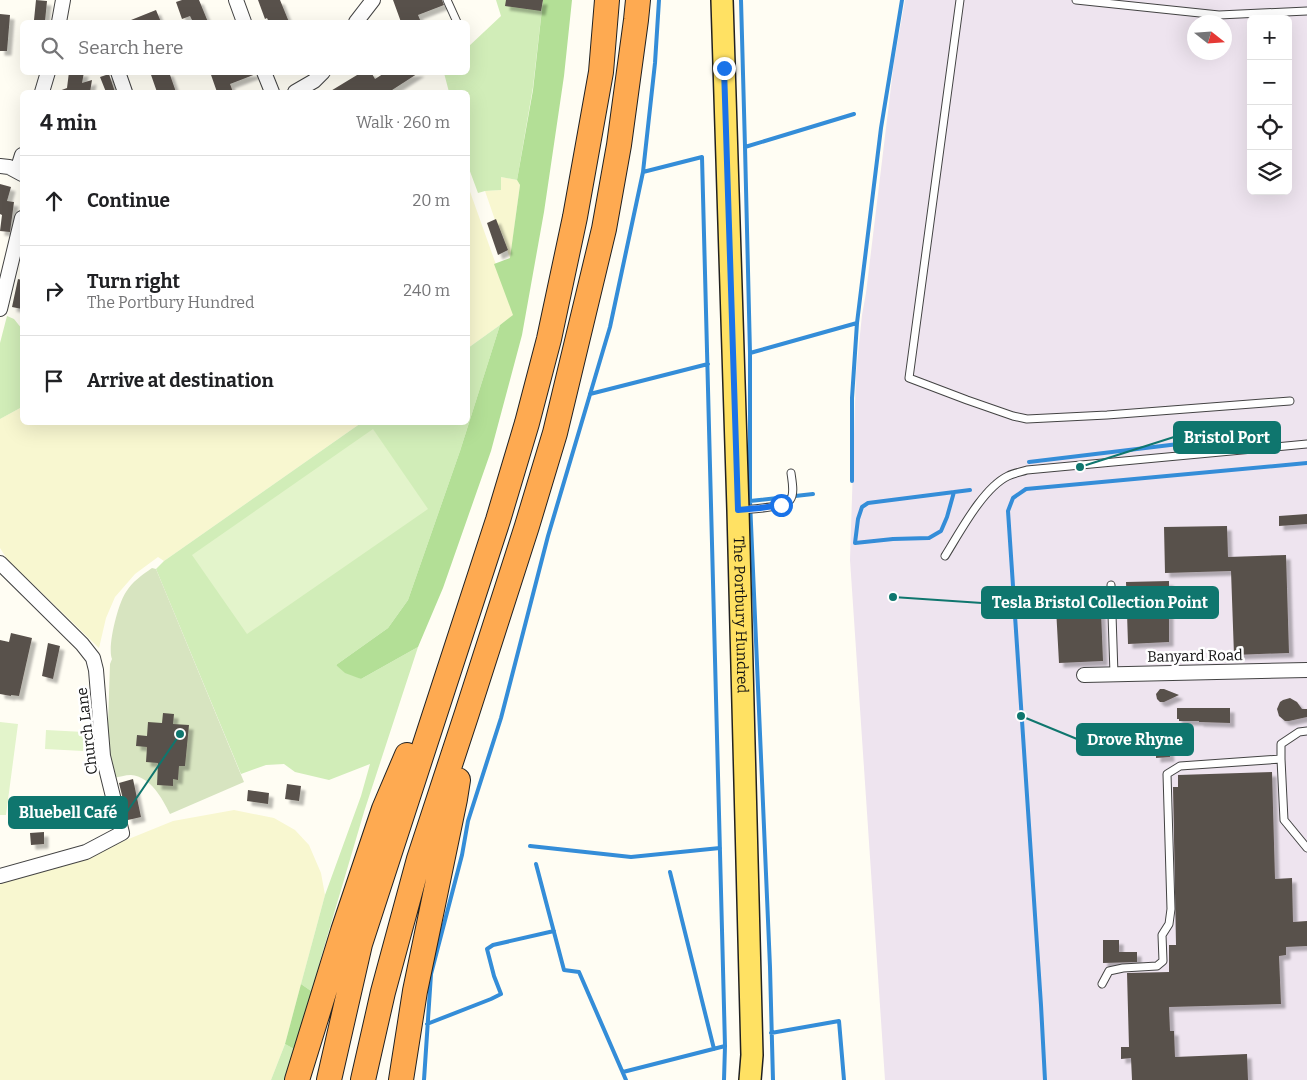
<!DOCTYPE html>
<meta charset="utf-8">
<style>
:root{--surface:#fff;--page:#f2f2f2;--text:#202124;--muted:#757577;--line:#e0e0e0}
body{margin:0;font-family:Bitter,serif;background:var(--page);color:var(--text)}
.controls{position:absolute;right:15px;top:15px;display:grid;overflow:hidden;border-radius:8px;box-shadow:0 5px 20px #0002}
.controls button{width:45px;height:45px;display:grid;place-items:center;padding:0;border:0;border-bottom:1px solid var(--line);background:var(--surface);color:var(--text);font:25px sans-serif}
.compass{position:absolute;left:1187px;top:15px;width:45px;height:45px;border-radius:50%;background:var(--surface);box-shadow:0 5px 20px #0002;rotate:107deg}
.stop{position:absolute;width:15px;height:15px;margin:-11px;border:4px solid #1a73e8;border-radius:50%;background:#fff}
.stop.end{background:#1a73e8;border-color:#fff;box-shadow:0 1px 5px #0008}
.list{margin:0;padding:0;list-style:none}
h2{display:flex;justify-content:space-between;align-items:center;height:65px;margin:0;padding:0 20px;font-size:21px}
h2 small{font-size:16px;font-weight:400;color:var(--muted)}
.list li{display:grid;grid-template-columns:32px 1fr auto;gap:15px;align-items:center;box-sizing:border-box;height:90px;padding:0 20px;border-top:1px solid var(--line)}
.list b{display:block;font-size:19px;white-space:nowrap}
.list p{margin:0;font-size:16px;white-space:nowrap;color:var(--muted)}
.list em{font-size:16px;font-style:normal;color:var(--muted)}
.icon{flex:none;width:28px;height:28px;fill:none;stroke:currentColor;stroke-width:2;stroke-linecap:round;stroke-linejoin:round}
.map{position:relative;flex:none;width:1307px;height:1080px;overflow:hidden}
.search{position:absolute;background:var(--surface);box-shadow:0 5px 20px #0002;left:20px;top:20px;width:450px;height:55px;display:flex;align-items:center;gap:12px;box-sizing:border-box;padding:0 18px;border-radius:8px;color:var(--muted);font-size:19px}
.panel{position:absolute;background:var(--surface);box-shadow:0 5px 20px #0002;left:20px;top:90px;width:450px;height:335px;border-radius:8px}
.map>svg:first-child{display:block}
.industrial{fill:#eee4ef;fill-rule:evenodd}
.farmland{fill:#f8f7d0}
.green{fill:#d1edb8}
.forest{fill:#b3df96}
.cemetery{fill:#d7e4c0}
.pitch{fill:#e3f4cb}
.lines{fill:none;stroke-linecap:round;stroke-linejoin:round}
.stream{stroke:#348dd8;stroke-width:4}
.building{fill:#59514b;filter:url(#shadow)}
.lane-casing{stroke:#434343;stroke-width:9}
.street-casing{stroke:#434343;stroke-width:16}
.primary-casing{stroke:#212121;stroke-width:24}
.highway-casing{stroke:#212121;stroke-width:26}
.lane{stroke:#fff;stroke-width:7}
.street{stroke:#fff;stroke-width:14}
.primary{stroke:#ffe163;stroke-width:21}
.highway{stroke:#feaa51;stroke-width:24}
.route{stroke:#1a73e8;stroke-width:6}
.labels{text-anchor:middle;stroke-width:5;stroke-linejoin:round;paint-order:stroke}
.street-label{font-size:15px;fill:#101010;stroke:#fff}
.leader{fill:none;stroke:#0f766e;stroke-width:2}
.callout-dot{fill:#0f766e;stroke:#fff;stroke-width:2}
.callout{fill:#0f766e;stroke:#0f766e;stroke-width:2}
.callout-label{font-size:16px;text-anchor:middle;font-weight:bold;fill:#fff}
</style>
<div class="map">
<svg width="1307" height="1080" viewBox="0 0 1307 1080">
<defs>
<filter id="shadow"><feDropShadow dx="4.5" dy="4.5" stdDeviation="1" flood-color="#0004"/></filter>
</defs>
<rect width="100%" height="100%" fill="#fffdf3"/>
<!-- industrial -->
<path class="industrial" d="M905,0H1307V1080H885L850,560L856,373L862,315L866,293L894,62ZM1251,19H1288V191H1251ZM1194,22H1224V52H1194Z"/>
<!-- farmland -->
<path class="farmland" d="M501,177L517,180L520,185L510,259L503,236L495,220L485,191L501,190Z
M468,186L514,315L468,348Z
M22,407V422L361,423L164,561L158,557L135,574L115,597L106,618L99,648L7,559L0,548V419Z
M234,810L274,818L295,830L309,845L321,873L325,895L285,1044L271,1080H0V881L104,849L173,821Z"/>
<!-- green -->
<path class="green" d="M496,0H543L533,87L517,180L501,177V190L485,191L478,193L468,166V92H449L444,73L468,72V47L501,16Z
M7,316L14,319L22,329V407L0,419V343Z
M500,325L460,451L408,600L388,628L336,665L361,679L418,647L364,812L320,961L314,993L301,984L325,895L361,796L370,764L329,780L295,772L284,764L266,765L241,774L156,569L164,561L361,423L468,422V348Z
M285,1044L294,1049L284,1080H271Z"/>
<!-- forest -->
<path class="forest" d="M543,0H572L564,76L544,212L522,335L491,451L443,588L418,647L361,679L345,673L336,665L388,628L408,600L460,451L500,325L513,315L494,264L510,258L520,185L517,180L533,90Z
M301,984L314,993L294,1049L285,1044Z"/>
<!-- cemetery -->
<path class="cemetery" d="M152,568L156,569L244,782L170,814C162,798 151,777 131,775C125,775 119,777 114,778L107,755L110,664L112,659C107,647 118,603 126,592C132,582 142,575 152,568Z"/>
<!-- pitch -->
<path class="pitch" d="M373,429L428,509L247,634L192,555Z
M0,722L18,724L6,815H0Z
M46,730L84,732L83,751L45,749Z"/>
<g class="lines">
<!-- stream -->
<path class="stream" d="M741,0L745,147L750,353V501L770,967L773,1080
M745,147L854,114
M643,172L702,157L725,1046L724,1080
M750,353L857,323
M590,394L708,364
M1029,462L1245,436
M852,481V398L857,323L881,128L902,0
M954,492L947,517L941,531L929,538L893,539L855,543L858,519L862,507L868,503L970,490
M750,501L813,494
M530,846L631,857L720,848
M536,864L564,970L579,972L626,1080
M670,872L714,1049
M427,1024L491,999L501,994L494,976L487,949L493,945L554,931
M771,1033L839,1021L844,1080
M623,1072L725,1046
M424,1080L431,974L462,855L468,821L501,718L548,536L610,327L643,172L655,63L659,0
M1045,1080L1041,1005L1008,511L1013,498L1026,489L1307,463"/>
</g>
<!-- building -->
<path class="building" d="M36,0L47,1L45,21L34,20Z
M182,0H199L208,22H193L190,16L182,19L176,2Z
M258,0H280L289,22H269L267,18L265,19Z
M393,0H442L444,5L418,15L421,22H401Z
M506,0H543L541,11L505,6Z
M156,10L161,22H126Z
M0,14L10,15L7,51H0Z
M69,72H84L82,83L92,80L90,92H60L59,91L67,88Z
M150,72H169L176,92H157Z
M210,72H255L256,74L230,84L233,92H217Z
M362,72H371L375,79L386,72H420L389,92H329Z
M109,74L115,92H106L100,77Z
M0,184L11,187L7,201L14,202L10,232L0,231L2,215L0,214Z
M496,219L508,250L498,255L487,223Z
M18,279L22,280V309L12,307Z
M1307,514V524L1279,526V516Z
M1227,526L1228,557L1286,555L1289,653L1234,655L1231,571L1165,573L1164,527Z
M1169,581V642L1128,644L1126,582Z
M1100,588L1103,661L1059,663L1055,590Z
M11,633L32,638L19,696L11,695V696L0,694V640L9,642Z
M48,643L60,646L53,679L42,676Z
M1160,689H1164L1179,695L1164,702H1160L1157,699L1156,694Z
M1290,698L1297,702L1302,709H1307V717L1289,721H1285L1279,716L1277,709L1280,702L1283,700Z
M1177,708H1230V723L1199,722V721H1179V719H1177Z
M163,713L174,714L173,724L189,725L185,766H179L178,780L173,779V786L157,785L158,763L146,762L147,747L136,746L137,735L147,736L148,722L162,723Z
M1156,748H1169L1170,757L1156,758Z
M1272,772L1275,879L1292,878L1293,922L1307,921V946L1286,947V955L1279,956L1281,1004L1169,1007L1170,1031H1174L1175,1057L1247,1054L1248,1080H1132L1131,1058L1121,1059V1047H1129L1127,973L1169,972V945H1176L1173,787H1178V775Z
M133,779L141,817L128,820L119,783Z
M287,784L301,786L299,801L285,799Z
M248,790L269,793L268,804L247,801Z
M44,832V844L31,845L30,833Z
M1103,940H1119V952H1137V962L1103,963Z"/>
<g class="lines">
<defs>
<path id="lane" d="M447,0L457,22
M960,0L909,378L967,400L1013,416L1027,419L1107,415L1290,401
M1076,0L1219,15L1307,11
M740,510C750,509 783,508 790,500C795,494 792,481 791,473
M945,556C960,532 983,488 1008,476C1014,473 1021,472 1027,470L1307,444
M1111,585L1114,674
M1281,759V744L1299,732L1307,731
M1102,984L1109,971L1123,968L1157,966L1163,961L1162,935L1169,924L1171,909L1167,774L1180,766L1281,759L1284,820L1307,848"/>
<path id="street" d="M236,0L244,22
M59,22L63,0
M356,22L373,0
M118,72L125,92
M264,72L272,92
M42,92L48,72
M295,92L314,81L323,72
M0,166L9,167L22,174
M17,171L22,155
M0,309L22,218
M0,563L82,644L93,658L96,670L103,756L122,833L86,852L0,876
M1084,675L1307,670"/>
<g id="primary">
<path id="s1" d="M722,0L738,510L752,1055L750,1080"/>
</g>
<path id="highway" d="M297,1080L343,931L384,809L407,755
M329,1080L360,944L498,520L527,423L549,339L575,217L601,72L607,0
M363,1080L383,992L419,859L467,713L527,526L555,433L604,229L619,145L636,20L638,0
M401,1080L415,991L455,799L458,780"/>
</defs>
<!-- lane casing -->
<use href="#lane" class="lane-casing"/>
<!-- street casing -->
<use href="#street" class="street-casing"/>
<!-- primary casing -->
<use href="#primary" class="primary-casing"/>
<!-- highway casing -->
<use href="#highway" class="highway-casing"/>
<!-- lane -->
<use href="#lane" class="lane"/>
<!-- street -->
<use href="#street" class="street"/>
<!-- primary -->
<use href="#primary" class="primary"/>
<!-- highway -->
<use href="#highway" class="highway"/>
</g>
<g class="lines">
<!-- route -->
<path class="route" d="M724,68L738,510L760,508L781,505"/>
</g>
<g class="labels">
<!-- street labels -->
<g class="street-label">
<text dy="5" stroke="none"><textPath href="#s1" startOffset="615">The Portbury Hundred</textPath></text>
<text transform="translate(1195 656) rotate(-1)" y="5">Banyard Road</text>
<text transform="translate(87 731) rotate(-97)" y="5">Church Lane</text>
</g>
</g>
<!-- callouts -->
<path class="leader" d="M1080 467L1174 437M893 597L982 603M1021 716L1077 739M180 734L127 812"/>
<g class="callout-dot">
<circle cx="1080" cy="467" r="5"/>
<circle cx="893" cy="597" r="5"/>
<circle cx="1021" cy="716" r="5"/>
<circle cx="180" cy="734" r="5"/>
</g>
<g class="callout">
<rect x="1174" y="422" width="106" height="31" rx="5"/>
<rect x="982" y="587" width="236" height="31" rx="5"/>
<rect x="1077" y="724" width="116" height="31" rx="5"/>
<rect x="9" y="797" width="118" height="31" rx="5"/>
</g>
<g class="callout-label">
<text x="1227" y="443">Bristol Port</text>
<text x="1100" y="608">Tesla Bristol Collection Point</text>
<text x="1135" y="745">Drove Rhyne</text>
<text x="68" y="818">Bluebell Café</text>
</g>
</svg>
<div class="controls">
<button>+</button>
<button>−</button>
<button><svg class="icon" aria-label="locate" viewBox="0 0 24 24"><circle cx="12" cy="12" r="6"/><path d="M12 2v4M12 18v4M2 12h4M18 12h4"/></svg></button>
<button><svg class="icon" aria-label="layers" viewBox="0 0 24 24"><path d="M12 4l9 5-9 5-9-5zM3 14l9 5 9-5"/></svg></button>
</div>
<svg class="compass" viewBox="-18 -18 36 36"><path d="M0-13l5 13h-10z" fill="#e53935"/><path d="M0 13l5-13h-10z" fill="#757577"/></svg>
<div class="stop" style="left:781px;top:505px"></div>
<div class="stop end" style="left:724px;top:68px"></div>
<div class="search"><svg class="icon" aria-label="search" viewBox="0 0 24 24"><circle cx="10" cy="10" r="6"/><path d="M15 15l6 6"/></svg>Search here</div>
<section class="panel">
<h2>4 min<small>Walk · 260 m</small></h2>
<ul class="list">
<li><svg class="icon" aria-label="ahead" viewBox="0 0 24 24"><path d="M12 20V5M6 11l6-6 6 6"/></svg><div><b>Continue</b></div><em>20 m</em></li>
<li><svg class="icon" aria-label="right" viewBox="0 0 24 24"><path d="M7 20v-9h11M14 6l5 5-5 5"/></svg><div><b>Turn right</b><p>The Portbury Hundred</p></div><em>240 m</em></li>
<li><svg class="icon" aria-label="arrive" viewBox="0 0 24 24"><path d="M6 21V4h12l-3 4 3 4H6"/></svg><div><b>Arrive at destination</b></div></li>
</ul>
</section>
</div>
